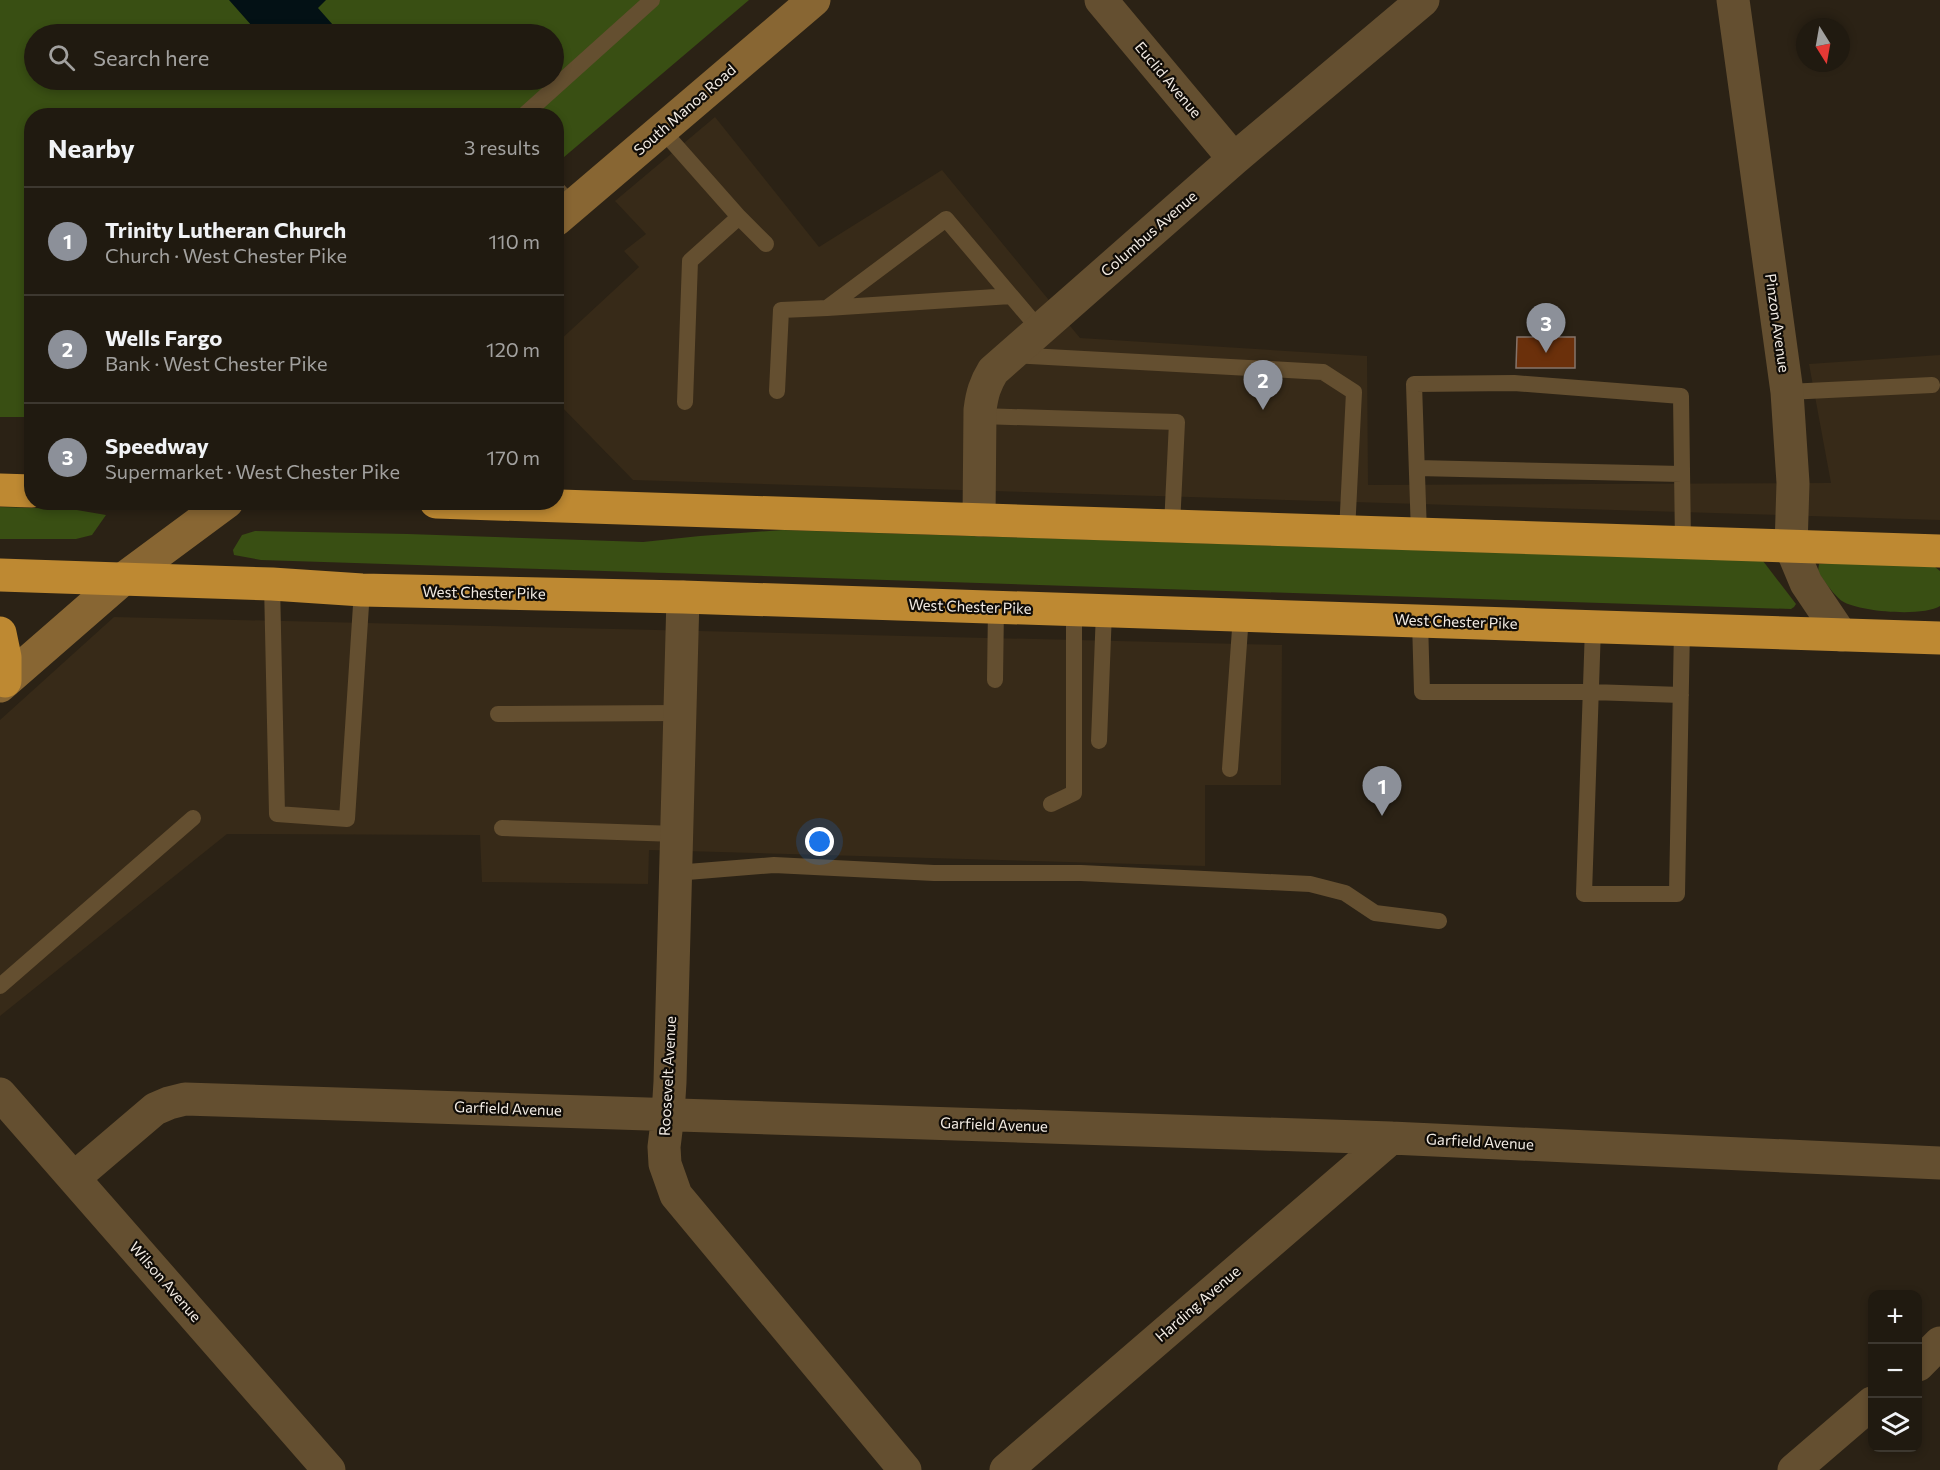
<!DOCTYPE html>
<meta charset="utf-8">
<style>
:root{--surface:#201a10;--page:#282319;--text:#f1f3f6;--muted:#a2a19f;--line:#3d3830;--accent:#8c9099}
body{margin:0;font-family:Commissioner,sans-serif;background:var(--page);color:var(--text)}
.controls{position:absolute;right:18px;bottom:18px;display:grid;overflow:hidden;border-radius:12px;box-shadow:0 3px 9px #0003}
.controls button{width:54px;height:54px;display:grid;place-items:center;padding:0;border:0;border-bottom:2px solid var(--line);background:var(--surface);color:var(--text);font:30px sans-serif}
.compass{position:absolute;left:1796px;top:18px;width:54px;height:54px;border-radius:50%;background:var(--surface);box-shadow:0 3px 9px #0003;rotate:169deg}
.you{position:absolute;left:820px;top:842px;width:21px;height:21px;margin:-15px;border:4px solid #fff;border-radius:50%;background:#1a73e8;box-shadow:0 0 0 9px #1a73e833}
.badge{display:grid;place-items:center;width:39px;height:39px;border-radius:50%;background:var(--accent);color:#fff;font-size:20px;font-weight:700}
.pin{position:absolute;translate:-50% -50px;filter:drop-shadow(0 2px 3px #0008)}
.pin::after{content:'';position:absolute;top:32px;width:21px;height:18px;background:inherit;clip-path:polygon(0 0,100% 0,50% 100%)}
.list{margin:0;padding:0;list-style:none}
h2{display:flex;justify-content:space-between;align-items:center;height:78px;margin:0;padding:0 24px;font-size:26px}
h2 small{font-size:20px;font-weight:400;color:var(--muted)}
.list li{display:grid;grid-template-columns:39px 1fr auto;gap:18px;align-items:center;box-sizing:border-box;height:108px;padding:0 24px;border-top:2px solid var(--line)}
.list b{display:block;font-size:22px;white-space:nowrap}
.list p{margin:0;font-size:20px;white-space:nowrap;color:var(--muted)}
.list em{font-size:20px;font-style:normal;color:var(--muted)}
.icon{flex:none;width:33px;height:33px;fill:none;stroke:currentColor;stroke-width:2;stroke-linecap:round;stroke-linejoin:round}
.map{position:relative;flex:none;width:1940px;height:1470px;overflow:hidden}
.search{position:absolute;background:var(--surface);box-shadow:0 3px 9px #0003;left:24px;top:24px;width:540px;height:66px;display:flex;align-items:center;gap:15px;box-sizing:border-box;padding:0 21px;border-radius:33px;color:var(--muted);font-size:22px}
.panel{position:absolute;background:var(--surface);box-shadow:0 3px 9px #0003;left:24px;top:108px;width:540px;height:402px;border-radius:24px}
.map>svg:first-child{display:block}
.built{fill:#372a18}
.green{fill:#394f13;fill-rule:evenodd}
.water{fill:#031115}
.building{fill:#6b300b;stroke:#85746b;stroke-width:1.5}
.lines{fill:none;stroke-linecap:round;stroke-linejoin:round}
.lane{stroke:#644f30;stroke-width:16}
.street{stroke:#644f30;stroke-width:33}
.secondary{stroke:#863;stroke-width:33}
.highway{stroke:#be8932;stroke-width:33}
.labels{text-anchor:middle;stroke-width:4.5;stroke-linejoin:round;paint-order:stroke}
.street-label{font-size:15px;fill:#f2ebe3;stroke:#100c07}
</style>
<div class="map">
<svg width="1940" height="1470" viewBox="0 0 1940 1470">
<rect width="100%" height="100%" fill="#2b2215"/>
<!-- built -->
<path class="built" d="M715,117L819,247L942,170L1080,338L1367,356L1368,485L1831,483L1809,364L1940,355V520L633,480L557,402V343L639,267L624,251L646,234L615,201Z
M114,617L1282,645L1281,785H1205V866L649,850L648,884L482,882L480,835L227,834L0,1016V720Z"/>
<!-- green -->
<path class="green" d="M0,0H749L557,163L556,116H32L31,417H0ZM34,34H554V80H34Z
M0,507L71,509L106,515L92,535L76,539H0Z
M783,530L1763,561L1796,604L1794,607L1791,609L261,560L234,555L233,550L242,535L255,531L408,534L643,542L700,536Z
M1929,562L1940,571V606C1923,617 1859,612 1842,601C1835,596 1822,579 1818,571L1819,564Z"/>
<!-- water -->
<path class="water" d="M229,0H326L318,8L341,34H259Z"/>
<!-- building -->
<path class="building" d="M1517,337H1575V368H1516Z"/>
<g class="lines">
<!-- lane -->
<path class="lane" d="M523,116L652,0
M662,130L739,217L766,244
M556,188L573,206
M1011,296L827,308L946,219L1040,330
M1012,355L1323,372L1354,392L1347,532
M777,391L781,310L827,308
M1787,392L1932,385
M685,402L690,261L739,217
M980,416L1177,422L1172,526
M1417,468L1682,474
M1419,534L1414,384L1514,383L1681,396L1683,543
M272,584L277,814L347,819L362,590
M1420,621L1422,692H1591L1681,695
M1593,627L1584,894H1677L1682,629
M995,680L996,607
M498,714L680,713
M1099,741L1104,611
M1230,769L1241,615
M1051,804L1074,793V610
M502,828L676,834
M675,873L774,865L934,873H1081L1310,884L1345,893L1375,913L1439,921
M0,986L193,818"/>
<!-- street -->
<path class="street" d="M1101,0L1234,159
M1733,0L1787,392L1793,483L1791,547L1806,583L1841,635
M979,520L980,410C982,394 985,384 993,371L1234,159L1423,0
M683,597L670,1082L668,1114L664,1147L665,1164L676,1195L905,1470
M0,1094L329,1470
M74,1178L155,1109L169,1103L185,1099L1391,1138L1940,1163
M1918,1365L1940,1343
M1006,1470L1391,1138
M1794,1470L1872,1403"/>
<!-- secondary -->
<path class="secondary" d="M556,220L814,0
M0,686L123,579L227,502"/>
<!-- highway -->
<path class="highway" d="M0,490L32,491
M436,502L1940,551
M0,575L272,584L362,590L683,597L1940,638
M0,633L5,657V681"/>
</g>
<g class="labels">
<!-- street labels -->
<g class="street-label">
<text transform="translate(1168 80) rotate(50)" y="5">Euclid Avenue</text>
<text transform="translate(685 110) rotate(-41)" y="5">South Manoa Road</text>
<text transform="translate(1149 234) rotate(-41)" y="5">Columbus Avenue</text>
<text transform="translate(1777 323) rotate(82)" y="5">Pinzon Avenue</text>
<text transform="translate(484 593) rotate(1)" y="5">West Chester Pike</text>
<text transform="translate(970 607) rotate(2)" y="5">West Chester Pike</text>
<text transform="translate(1456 622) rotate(2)" y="5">West Chester Pike</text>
<text transform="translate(668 1076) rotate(-87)" y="5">Roosevelt Avenue</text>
<text transform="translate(508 1109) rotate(2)" y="5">Garfield Avenue</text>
<text transform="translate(994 1125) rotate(2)" y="5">Garfield Avenue</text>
<text transform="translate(1480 1142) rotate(3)" y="5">Garfield Avenue</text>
<text transform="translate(165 1282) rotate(49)" y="5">Wilson Avenue</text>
<text transform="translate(1198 1304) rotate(-41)" y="5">Harding Avenue</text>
</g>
</g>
</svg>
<div class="controls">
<button>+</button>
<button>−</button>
<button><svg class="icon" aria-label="layers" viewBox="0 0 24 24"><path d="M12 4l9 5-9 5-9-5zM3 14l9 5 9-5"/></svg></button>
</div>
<svg class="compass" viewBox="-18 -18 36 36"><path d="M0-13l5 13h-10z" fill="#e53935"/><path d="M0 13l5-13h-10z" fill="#a2a19f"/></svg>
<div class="you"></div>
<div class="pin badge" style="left:1382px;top:816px">1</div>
<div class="pin badge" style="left:1263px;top:410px">2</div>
<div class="pin badge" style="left:1546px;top:353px">3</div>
<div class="search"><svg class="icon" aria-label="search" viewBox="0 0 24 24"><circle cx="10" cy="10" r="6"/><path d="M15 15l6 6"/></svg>Search here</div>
<section class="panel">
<h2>Nearby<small>3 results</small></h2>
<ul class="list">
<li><span class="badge">1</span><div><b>Trinity Lutheran Church</b><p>Church · West Chester Pike</p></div><em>110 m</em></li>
<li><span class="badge">2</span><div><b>Wells Fargo</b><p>Bank · West Chester Pike</p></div><em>120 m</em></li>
<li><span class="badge">3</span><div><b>Speedway</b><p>Supermarket · West Chester Pike</p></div><em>170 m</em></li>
</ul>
</section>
</div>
